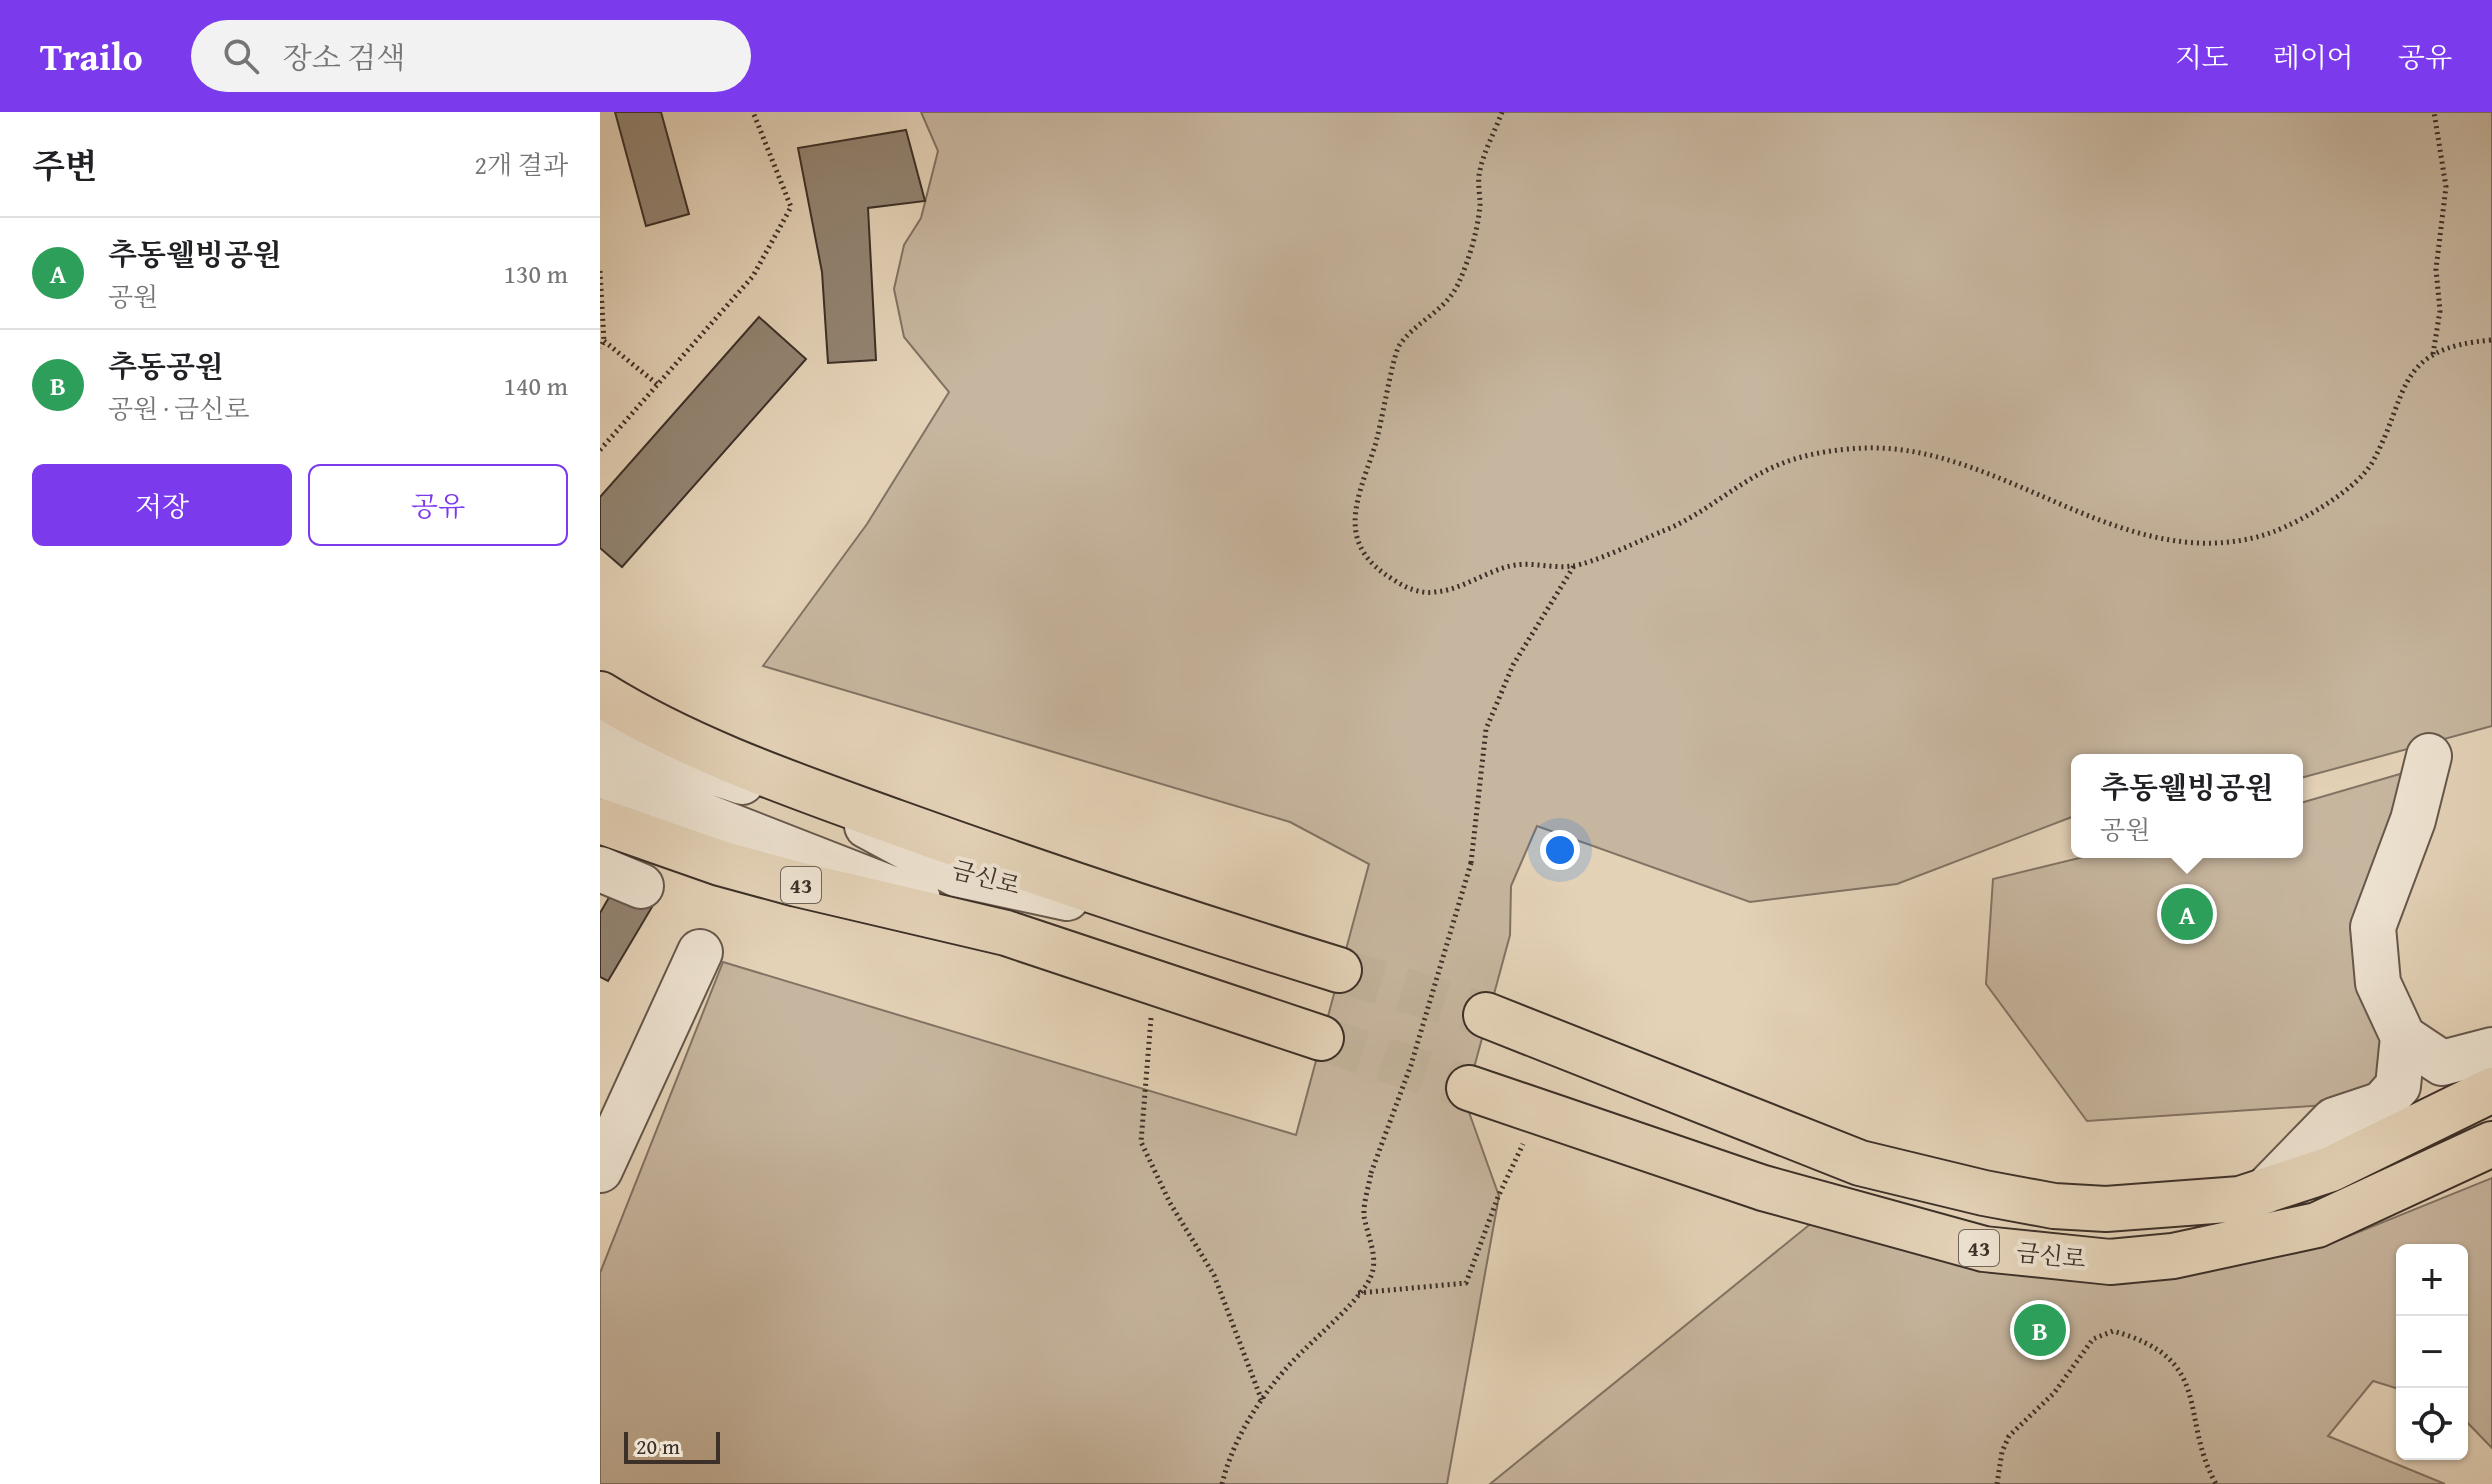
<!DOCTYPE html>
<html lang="ko">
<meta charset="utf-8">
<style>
:root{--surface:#fff;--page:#f2f2f2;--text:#202124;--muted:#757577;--line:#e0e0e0;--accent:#7c3aed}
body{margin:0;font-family:"Gentium Book Plus","Noto Serif KR",serif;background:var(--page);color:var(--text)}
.controls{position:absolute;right:24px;bottom:24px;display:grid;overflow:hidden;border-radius:12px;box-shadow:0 2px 6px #0004}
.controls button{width:72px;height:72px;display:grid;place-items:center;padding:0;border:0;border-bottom:2px solid var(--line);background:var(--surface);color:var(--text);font:40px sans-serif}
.scale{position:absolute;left:24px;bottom:20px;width:96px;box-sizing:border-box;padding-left:8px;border:4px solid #3c3028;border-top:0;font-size:22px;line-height:28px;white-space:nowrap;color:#3c3028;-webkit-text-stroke:6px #ede2d0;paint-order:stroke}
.you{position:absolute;left:960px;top:738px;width:28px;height:28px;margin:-20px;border:6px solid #fff;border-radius:50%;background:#1a73e8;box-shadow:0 0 0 12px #1a73e833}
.badge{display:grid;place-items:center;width:52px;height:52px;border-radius:50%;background:var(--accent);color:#fff;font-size:26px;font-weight:700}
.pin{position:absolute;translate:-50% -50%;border:4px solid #fff;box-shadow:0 2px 8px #0006}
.popup{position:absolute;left:1471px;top:642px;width:232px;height:104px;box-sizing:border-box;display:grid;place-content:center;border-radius:12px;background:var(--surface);filter:drop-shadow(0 2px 6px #0005);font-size:26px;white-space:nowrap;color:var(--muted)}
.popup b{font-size:30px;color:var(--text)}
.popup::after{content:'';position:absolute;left:50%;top:100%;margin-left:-16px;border:16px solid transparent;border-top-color:var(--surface)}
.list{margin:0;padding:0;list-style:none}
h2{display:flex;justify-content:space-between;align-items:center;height:104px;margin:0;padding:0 32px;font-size:34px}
h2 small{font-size:26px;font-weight:400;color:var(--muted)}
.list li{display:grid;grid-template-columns:52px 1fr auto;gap:24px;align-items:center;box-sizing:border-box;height:112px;padding:0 32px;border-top:2px solid var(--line)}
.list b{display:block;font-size:30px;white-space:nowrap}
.list p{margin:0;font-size:26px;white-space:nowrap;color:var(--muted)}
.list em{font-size:26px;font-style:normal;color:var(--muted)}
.actions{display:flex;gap:16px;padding:24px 32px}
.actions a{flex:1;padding:18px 0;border:2px solid var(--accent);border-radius:12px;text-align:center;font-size:28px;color:var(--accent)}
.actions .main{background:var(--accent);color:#fff}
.icon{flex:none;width:44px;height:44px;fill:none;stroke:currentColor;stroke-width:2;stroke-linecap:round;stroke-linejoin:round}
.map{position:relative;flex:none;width:1892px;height:1372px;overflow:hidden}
header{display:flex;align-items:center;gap:48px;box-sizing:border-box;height:112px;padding:0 40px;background:var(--accent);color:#fff}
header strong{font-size:38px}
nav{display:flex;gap:44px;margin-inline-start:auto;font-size:28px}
.search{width:560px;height:72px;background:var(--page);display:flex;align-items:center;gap:20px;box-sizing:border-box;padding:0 28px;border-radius:44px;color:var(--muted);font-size:30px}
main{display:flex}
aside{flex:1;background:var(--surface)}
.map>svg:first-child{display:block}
.green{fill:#c7b69f;stroke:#827364;stroke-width:2}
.building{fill:#938472;stroke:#3c3028;stroke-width:2}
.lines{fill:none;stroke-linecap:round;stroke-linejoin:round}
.major-tunnel{stroke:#c2b29a;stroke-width:44;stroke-dasharray:44 22;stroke-linecap:butt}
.minor-casing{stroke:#66584c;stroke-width:48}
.major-casing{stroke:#3c3028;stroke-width:48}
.path{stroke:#3c3028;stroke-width:5;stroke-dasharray:2 4;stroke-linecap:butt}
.minor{stroke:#ede2d0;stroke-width:44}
.major{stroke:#e4d2b7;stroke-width:44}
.path-bridge{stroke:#3c3028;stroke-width:5;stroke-dasharray:2 4;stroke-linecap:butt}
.labels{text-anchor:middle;stroke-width:8;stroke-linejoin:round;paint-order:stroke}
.shield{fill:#ede2d0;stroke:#71655a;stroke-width:2}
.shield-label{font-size:22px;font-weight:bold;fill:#3c3028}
.street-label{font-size:24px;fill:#3c3028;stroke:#ede2d0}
</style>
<header>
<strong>Trailo</strong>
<div class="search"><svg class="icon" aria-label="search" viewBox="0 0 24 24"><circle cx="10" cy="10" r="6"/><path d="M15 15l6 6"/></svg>장소 검색</div>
<nav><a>지도</a><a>레이어</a><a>공유</a></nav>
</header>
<main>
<aside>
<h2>주변<small>2개 결과</small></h2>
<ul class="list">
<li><span class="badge" style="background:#2e9e5b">A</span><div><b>추동웰빙공원</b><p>공원</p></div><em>130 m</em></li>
<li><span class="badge" style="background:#2e9e5b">B</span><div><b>추동공원</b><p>공원 · 금신로</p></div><em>140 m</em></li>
</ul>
<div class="actions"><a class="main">저장</a><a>공유</a></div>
</aside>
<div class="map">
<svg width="1892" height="1372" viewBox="0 0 1892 1372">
<rect width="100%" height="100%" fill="#e4d2b7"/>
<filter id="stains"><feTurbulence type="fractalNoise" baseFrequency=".0025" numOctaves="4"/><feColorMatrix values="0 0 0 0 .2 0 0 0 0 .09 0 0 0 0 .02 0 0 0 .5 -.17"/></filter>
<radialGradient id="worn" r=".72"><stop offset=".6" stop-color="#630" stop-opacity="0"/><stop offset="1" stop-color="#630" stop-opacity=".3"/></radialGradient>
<!-- green -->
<path class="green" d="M321,0H1892V614L1697,667V648H1477V703L1297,772L1150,790L937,714L911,774L910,823L865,989L899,1084L847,1372H0V1161L123,850L696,1023L769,752L690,710L163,554L267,412L349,280L304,225L294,177L304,133L321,106L338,39Z
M1841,650L1775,838L1815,940L1741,992L1487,1009L1386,872L1393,767L1504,740H1697V692Z
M1892,1066V1336L1862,1305V1138H1802V1278L1773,1269L1728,1324L1845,1372H890L1214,1109L1391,1161L1545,1167L1739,1128Z"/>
<!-- building -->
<path class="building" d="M15,0H61L89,102L46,114Z
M306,18L325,89L268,96L276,248L228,251L222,160L198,36Z
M159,205L206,247L22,455L0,436V385Z
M15,775L52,795L8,869L0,865V801Z"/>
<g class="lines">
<!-- major-tunnel -->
<path class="major-tunnel" d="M739,858L886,903
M721,926L869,976"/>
<defs>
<path id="minor" d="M0,622L142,670
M1829,644L1813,708L1773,815L1778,871L1803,925L1842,951L1892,938
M0,663L318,787
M267,714L356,762L467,786
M0,757L41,774
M0,1058L100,840
M1665,1079L1734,1008L1782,992L1798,974L1803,925"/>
<path id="major" d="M0,582C90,638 196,674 295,710C442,763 590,812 739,858
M0,709L120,751L197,772L406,821L721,926
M886,903L1260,1051L1384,1081L1454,1094L1506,1097L1640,1087L1731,1057L1892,978
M869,976L1163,1076L1384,1137L1510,1150L1573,1144L1717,1113L1892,1032"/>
</defs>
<!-- minor casing -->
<use href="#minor" class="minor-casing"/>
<!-- major casing -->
<use href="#major" class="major-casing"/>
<!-- path -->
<path class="path" d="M902,0C895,19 884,39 880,58C877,69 880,82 880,93C878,118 869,148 859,170C846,200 815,209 799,234C792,246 781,316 774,337C756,390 735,433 794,468C806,476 820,482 835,480C861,478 885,460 910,454C932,449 951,457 972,454C992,452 1041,428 1063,419C1104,403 1137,370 1178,353C1204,342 1236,337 1264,336C1406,331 1529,471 1673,420C1702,409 1758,377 1773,349C1810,282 1793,236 1892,228
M0,159L4,229L0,236
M4,229L57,272
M1833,242L1840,199L1836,157L1846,75L1834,0
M0,338L153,164L191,95L153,0
M871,751L886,617L913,553L974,454
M551,906L541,1030L570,1091L614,1163L662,1289
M758,1181L866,1171L898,1085L923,1032
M622,1372C634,1322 668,1272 705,1237C722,1220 763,1185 771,1164C779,1145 767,1123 764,1104C763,1091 769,1074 771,1061
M1397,1372L1402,1340L1409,1324L1454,1281L1493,1227L1513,1219C1616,1247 1578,1304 1616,1372"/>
<!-- minor -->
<use href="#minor" class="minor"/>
<!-- major -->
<use href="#major" class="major"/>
<!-- path-bridge -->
<path class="path-bridge" d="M771,1061L811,953L871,751"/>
</g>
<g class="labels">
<!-- shield labels -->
<g class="shield">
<rect x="181" y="755" width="40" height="36" rx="6"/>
<rect x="1359" y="1118" width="40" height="36" rx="6"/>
</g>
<g class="shield-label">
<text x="201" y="781">43</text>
<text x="1379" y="1144">43</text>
</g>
<!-- street labels -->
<g class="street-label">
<text transform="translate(386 766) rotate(15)" y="8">금신로</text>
<text transform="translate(1451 1144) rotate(6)" y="8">금신로</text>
</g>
</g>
<rect width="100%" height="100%" filter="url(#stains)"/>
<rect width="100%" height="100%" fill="url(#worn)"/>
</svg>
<div class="controls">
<button>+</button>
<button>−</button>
<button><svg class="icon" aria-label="locate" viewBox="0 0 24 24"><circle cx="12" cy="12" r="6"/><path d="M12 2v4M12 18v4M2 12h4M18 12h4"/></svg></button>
</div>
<div class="scale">20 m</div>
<div class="you"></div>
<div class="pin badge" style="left:1587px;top:802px;background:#2e9e5b">A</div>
<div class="popup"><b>추동웰빙공원</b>공원</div>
<div class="pin badge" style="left:1440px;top:1218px;background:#2e9e5b">B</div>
</div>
</main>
